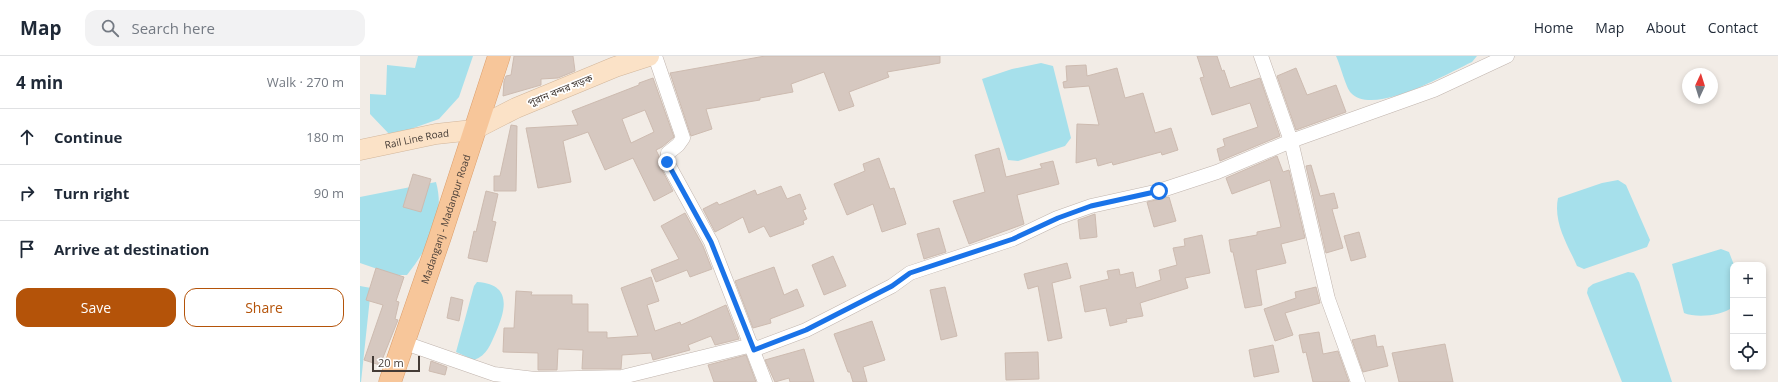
<!DOCTYPE html>
<meta charset="utf-8">
<style>
:root{--surface:#fff;--page:#f2f2f3;--text:#1f2937;--muted:#747a83;--line:#e0e1e3;--accent:#b45309}
body{margin:0;font-family:"Open Sans","Noto Sans Bengali",sans-serif;background:var(--page);color:var(--text)}
.controls{position:absolute;right:12px;bottom:12px;display:grid;overflow:hidden;border-radius:8px;box-shadow:0 2px 6px #0003}
.controls button{width:36px;height:36px;display:grid;place-items:center;padding:0;border:0;border-bottom:1px solid var(--line);background:var(--surface);color:var(--text);font:20px sans-serif}
.compass{position:absolute;left:1322px;top:12px;width:36px;height:36px;border-radius:50%;background:var(--surface);box-shadow:0 2px 6px #0003;rotate:4deg}
.scale{position:absolute;left:12px;bottom:10px;width:48px;box-sizing:border-box;padding-left:4px;border:2px solid #443b36;border-top:0;font-size:11px;line-height:14px;white-space:nowrap;color:#443b36;-webkit-text-stroke:3px #fff;paint-order:stroke}
.stop{position:absolute;width:12px;height:12px;margin:-9px;border:3px solid #1a73e8;border-radius:50%;background:#fff}
.stop.end{background:#1a73e8;border-color:#fff;box-shadow:0 1px 4px #0008}
.list{margin:0;padding:0;list-style:none}
h2{display:flex;justify-content:space-between;align-items:center;height:52px;margin:0;padding:0 16px;font-size:17px}
h2 small{font-size:13px;font-weight:400;color:var(--muted)}
.list li{display:grid;grid-template-columns:26px 1fr auto;gap:12px;align-items:center;box-sizing:border-box;height:56px;padding:0 16px;border-top:1px solid var(--line)}
.list b{display:block;font-size:15px;white-space:nowrap}
.list em{font-size:13px;font-style:normal;color:var(--muted)}
.actions{display:flex;gap:8px;padding:12px 16px}
.actions a{flex:1;padding:9px 0;border:1px solid var(--accent);border-radius:12px;text-align:center;font-size:14px;color:var(--accent)}
.actions .main{background:var(--accent);color:#fff}
.icon{flex:none;width:22px;height:22px;fill:none;stroke:currentColor;stroke-width:2;stroke-linecap:round;stroke-linejoin:round}
.map{position:relative;flex:none;width:1418px;height:326px;overflow:hidden}
header{display:flex;align-items:center;gap:24px;box-sizing:border-box;height:56px;padding:0 20px;background:var(--surface);border-bottom:1px solid var(--line)}
header strong{font-size:19px}
nav{display:flex;gap:22px;margin-inline-start:auto;font-size:14px}
.search{width:280px;height:36px;background:var(--page);display:flex;align-items:center;gap:10px;box-sizing:border-box;padding:0 14px;border-radius:12px;color:var(--muted);font-size:15px}
main{display:flex}
aside{flex:1;background:var(--surface)}
.map>svg:first-child{display:block}
.water{fill:#a6e0eb}
.building{fill:#d6c8c0;stroke:#cdbbb0;fill-rule:evenodd}
.lines{fill:none;stroke-linecap:round;stroke-linejoin:round}
.street-casing{stroke:#c0b4ad;stroke-width:15}
.secondary-casing{stroke:#d2b69b;stroke-width:21}
.primary-casing{stroke:#dc9e6b;stroke-width:23}
.street{stroke:#fff;stroke-width:14}
.secondary{stroke:#fbe2c7;stroke-width:20}
.primary{stroke:#f7c69a;stroke-width:22}
.route{stroke:#1a73e8;stroke-width:5}
.labels{text-anchor:middle;stroke-width:3.5;stroke-linejoin:round;paint-order:stroke}
.street-label{font-size:10px;fill:#443b36;stroke:#fff}
</style>
<header>
<strong>Map</strong>
<div class="search"><svg class="icon" aria-label="search" viewBox="0 0 24 24"><circle cx="10" cy="10" r="6"/><path d="M15 15l6 6"/></svg>Search here</div>
<nav><a>Home</a><a>Map</a><a>About</a><a>Contact</a></nav>
</header>
<main>
<aside>
<h2>4 min<small>Walk · 270 m</small></h2>
<ul class="list">
<li><svg class="icon" aria-label="ahead" viewBox="0 0 24 24"><path d="M12 20V5M6 11l6-6 6 6"/></svg><div><b>Continue</b></div><em>180 m</em></li>
<li><svg class="icon" aria-label="right" viewBox="0 0 24 24"><path d="M7 20v-9h11M14 6l5 5-5 5"/></svg><div><b>Turn right</b></div><em>90 m</em></li>
<li><svg class="icon" aria-label="arrive" viewBox="0 0 24 24"><path d="M6 21V4h12l-3 4 3 4H6"/></svg><div><b>Arrive at destination</b></div></li>
</ul>
<div class="actions"><a class="main">Save</a><a>Share</a></div>
</aside>
<div class="map">
<svg width="1418" height="326" viewBox="0 0 1418 326">
<rect width="100%" height="100%" fill="#f2ece6"/>
<!-- water -->
<path class="water" d="M58,0H113L99,41L79,63L31,80L10,58V38L26,39L27,9L55,12Z
M976,0H1117L1112,6C1088,17 1014,61 991,37C986,32 980,8 976,0Z
M681,7L693,10L711,82L705,90L658,105L648,104L622,23L652,13Z
M1258,124L1266,129L1290,184L1287,191L1224,213L1217,210C1208,189 1193,167 1198,142L1242,127Z
M76,126C86,162 68,192 47,219H35L0,207V141Z
M1361,193L1369,196L1374,209L1373,251C1362,260 1336,262 1324,257L1312,208Z
M1268,216L1274,217L1279,226L1312,326H1262L1227,237L1228,232L1233,228Z
M117,226C152,228 146,253 136,276C131,287 127,300 114,304L96,296L114,230Z
M0,230L11,232L1,326H0Z"/>
<!-- building -->
<path class="building" d="M154,0H213L215,15L198,22L181,23V29L143,40L144,25L146,20L151,19Z
M405,0H580V7L527,16L529,21L489,36L494,50L479,55L464,16L431,28L433,36L400,42V44L346,53L352,73L331,80L310,17Z
M837,0H857L862,15L864,14L870,32L900,22L920,80L860,105L857,93L865,90L863,83L898,71L890,47L852,59L840,22L844,21Z
M726,9L727,20L757,12L765,42L783,37L795,77L811,72L818,94L802,99L801,96L753,109L752,106L738,110L736,102L716,107L717,68L739,69L729,30L704,32L703,26L707,25L706,10Z
M936,12L947,39L976,29L986,56L936,74L917,20Z
M293,22L314,81L302,91L296,94L299,100L300,110L313,135L294,145L273,102L245,114L228,76L203,85L211,126L178,132L166,72L218,69L212,55L279,29V27ZM285,54L294,76L271,87L262,63Z
M151,69L157,70L156,135H134V120H140Z
M639,92L646,121L682,112L680,108L693,105L699,128L657,139L664,168L609,188L593,145L625,136L615,99Z
M917,100L923,116L929,114L945,182L921,188L926,207L896,214L902,249L885,252L873,196H871L869,184L897,179V176L921,171L910,124L872,138L866,122Z
M519,102L530,133L534,132L546,168L522,176L513,148L487,159L474,128L505,115L503,108Z
M951,109L960,140L974,137L978,152L972,153L983,192L966,197L946,110Z
M53,118L71,123L61,156L43,151Z
M421,130L427,143L440,138L446,153L443,154L447,163L443,165L444,168L410,181L404,170L389,177L383,161L355,176L343,153L357,146L359,149L395,134L397,139Z
M126,135L138,138L132,165L136,166L127,206L108,202L114,175L116,176Z
M809,141L816,165L794,171L787,146Z
M325,157L343,190L352,213L330,221L327,214L296,226L291,214L319,203L301,170Z
M735,158L737,181L720,183L718,164Z
M579,172L586,196L564,203L557,178Z
M999,176L1006,201L991,205L984,180Z
M842,179L850,217L825,222L828,232L780,247L783,260L766,263L767,266L750,270L746,252L725,256L720,230L749,223L747,215L759,213L760,219L773,216L776,232L801,224L799,214L817,209L813,192L825,190L824,183Z
M473,200L486,230L464,239L452,209Z
M707,207L711,222L692,227L702,282L688,285L678,230L668,233L664,218Z
M414,211L424,239L437,233L444,250L410,263L411,267L393,272L375,225Z
M16,212L44,221L36,245L39,246L35,263L38,264L20,309L4,304L23,249L6,244Z
M291,221L299,245L287,249L295,275L320,266L321,269L366,249L379,283L355,289L351,280L328,289L330,294L293,304L291,297L262,299L261,313H222L223,294L198,293L197,314H178V297L143,296L144,272H154L156,235L172,236L171,239H212V248H228V276H247V282L278,280L261,232Z
M585,231L597,280L581,284L570,234Z
M956,231L960,247L925,257L933,279L915,285L904,253L936,242L935,236Z
M91,241L103,244L99,265L87,262Z
M512,265L525,304L503,311L507,326H493L490,316H488L474,278Z
M959,276L963,298L978,295L989,326H953L946,296L943,297L939,279Z
M1015,279L1017,291L1023,290L1028,310L1003,316L992,284Z
M1085,288L1093,326H1039L1032,297Z
M913,289L919,316L894,321L889,294Z
M444,293L454,326H430L429,322L415,326L405,304Z
M678,296L679,323L646,324L645,297Z
M386,299L396,326H354L348,309Z
M71,305L87,311L85,319L69,315Z"/>
<g class="lines">
<defs>
<path id="street" d="M295,0L323,82L318,89L308,97L307,106L351,186L405,326
M42,286L134,318L175,323L262,321L392,289
M393,294L446,274L532,230L550,217L653,183L697,162L731,150L799,135L857,116L931,85L901,0
M998,326L968,243L931,85L1074,34L1147,0"/>
<g id="secondary">
<path id="s1" d="M0,94L76,78L113,74L156,52L255,11L289,0"/>
</g>
<g id="primary">
<path id="s2" d="M30,326L80,181L139,0"/>
</g>
</defs>
<!-- street casing -->
<use href="#street" class="street-casing"/>
<!-- secondary casing -->
<use href="#secondary" class="secondary-casing"/>
<!-- primary casing -->
<use href="#primary" class="primary-casing"/>
<!-- street -->
<use href="#street" class="street"/>
<!-- secondary -->
<use href="#secondary" class="secondary"/>
<!-- primary -->
<use href="#primary" class="primary"/>
</g>
<g class="lines">
<!-- route -->
<path class="route" d="M307,106L351,186L394,294L446,274L532,230L550,217L653,183L698,162L731,150L799,135"/>
</g>
<g class="labels">
<!-- street labels -->
<g class="street-label">
<text transform="translate(200 34) rotate(-22)" y="4">পুরান বন্দর সড়ক</text>
<text dy="4" stroke="none"><textPath href="#s1" startOffset="58">Rail Line Road</textPath></text>
<text dy="4" stroke="none"><textPath href="#s2" startOffset="172">Madanganj - Madanpur Road</textPath></text>
</g>
</g>
</svg>
<div class="controls">
<button>+</button>
<button>−</button>
<button><svg class="icon" aria-label="locate" viewBox="0 0 24 24"><circle cx="12" cy="12" r="6"/><path d="M12 2v4M12 18v4M2 12h4M18 12h4"/></svg></button>
</div>
<svg class="compass" viewBox="-18 -18 36 36"><path d="M0-13l5 13h-10z" fill="#e53935"/><path d="M0 13l5-13h-10z" fill="#747a83"/></svg>
<div class="scale">20 m</div>
<div class="stop" style="left:799px;top:135px"></div>
<div class="stop end" style="left:307px;top:106px"></div>
</div>
</main>
